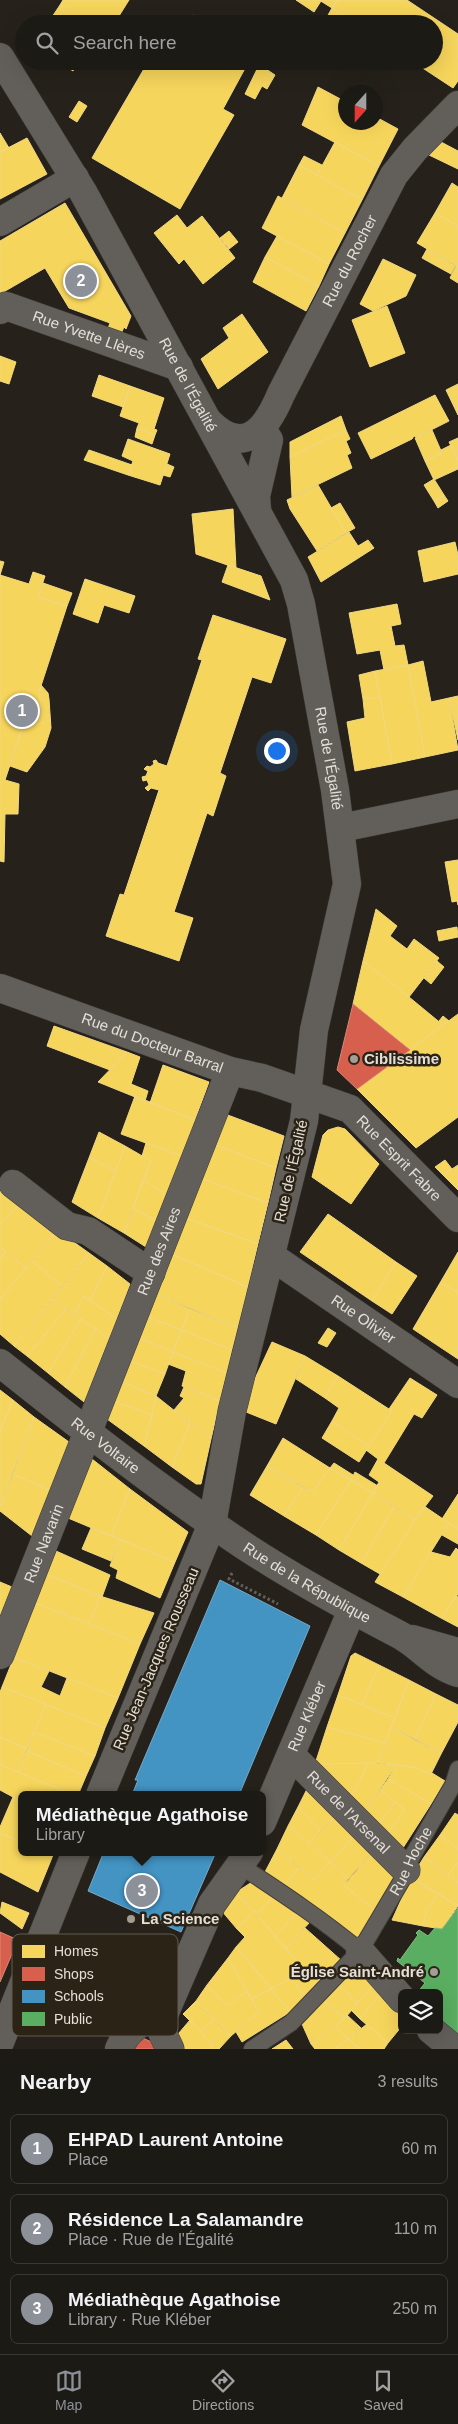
<!DOCTYPE html>
<meta charset="utf-8">
<style>
:root{--surface:#1c1a14;--page:#292722;--text:#f1f3f6;--muted:#a0a1a0;--line:#3a3834;--accent:#8c9099}
body{margin:0;font-family:Helvetica,sans-serif;background:var(--page);color:var(--text)}
.controls{position:absolute;right:15px;bottom:15px;display:grid;overflow:hidden;border-radius:8px;box-shadow:0 5px 20px #0002}
.controls button{width:45px;height:45px;display:grid;place-items:center;padding:0;border:0;border-bottom:1px solid var(--line);background:var(--surface);color:var(--text);font:25px sans-serif}
.compass{position:absolute;left:338px;top:85px;width:45px;height:45px;border-radius:50%;background:var(--surface);box-shadow:0 5px 20px #0002;rotate:201deg}
.you{position:absolute;left:276px;top:750px;width:18px;height:18px;margin:-12px;border:4px solid #fff;border-radius:50%;background:#1a73e8;box-shadow:0 0 0 8px #1a73e833}
.badge{display:grid;place-items:center;width:32px;height:32px;border-radius:50%;background:var(--accent);color:#fff;font-size:16px;font-weight:700}
.pin{position:absolute;translate:-50% -50%;border:2px solid #fff;box-shadow:0 1px 5px #0006}
.popup{position:absolute;left:18px;top:1791px;width:248px;height:65px;box-sizing:border-box;display:grid;place-content:center;border-radius:8px;background:var(--surface);filter:drop-shadow(0 1px 4px #0005);font-size:16px;white-space:nowrap;color:var(--muted)}
.popup b{font-size:19px;color:var(--text)}
.popup::after{content:'';position:absolute;left:50%;top:100%;margin-left:-10px;border:10px solid transparent;border-top-color:var(--surface)}
.list{margin:0;padding:0;list-style:none}
h2{display:flex;justify-content:space-between;align-items:center;height:65px;margin:0;padding:0 20px;font-size:21px}
h2 small{font-size:16px;font-weight:400;color:var(--muted)}
.list li{display:grid;grid-template-columns:32px 1fr auto;gap:15px;align-items:center;box-sizing:border-box;height:70px;margin:0 10px 10px;padding:0 10px;border:1px solid var(--line);border-radius:8px}
.list b{display:block;font-size:19px;white-space:nowrap}
.list p{margin:0;font-size:16px;white-space:nowrap;color:var(--muted)}
.list em{font-size:16px;font-style:normal;color:var(--muted)}
.icon{flex:none;width:28px;height:28px;fill:none;stroke:currentColor;stroke-width:2;stroke-linecap:round;stroke-linejoin:round}
.map{position:relative;flex:none;width:458px;height:2049px;overflow:hidden}
.search{position:absolute;background:var(--surface);box-shadow:0 5px 20px #0002;left:15px;right:15px;top:15px;height:55px;display:flex;align-items:center;gap:12px;box-sizing:border-box;padding:0 18px;border-radius:28px;color:var(--muted);font-size:19px}
.sheet{height:305px;background:var(--surface)}
nav{display:flex;justify-content:space-around;align-items:center;box-sizing:border-box;height:70px;border-top:1px solid var(--line);background:var(--surface);font-size:14px;color:var(--muted)}
nav a{display:grid;justify-items:center;gap:2px}
nav .on{color:var(--accent)}
.map>svg:first-child{display:block}
.homes{fill:#f6d55c;stroke:#f1d881}
.shops{fill:#d6604d;stroke:#da8676}
.schools{fill:#4393c3;stroke:#74aac9}
.public{fill:#5aae61;stroke:#84bd84}
.lines{fill:none;stroke-linecap:round;stroke-linejoin:round}
.lane-casing{stroke:#423d39;stroke-width:18}
.street-casing{stroke:#423d39;stroke-width:29}
.path{stroke:#63605b;stroke-width:3;stroke-dasharray:2.5 2.5;stroke-linecap:butt}
.lane{stroke:#625f5a;stroke-width:16}
.street{stroke:#625f5a;stroke-width:28}
.poi-dot{fill:#a29d95;stroke:#2b2316;stroke-width:2}
.labels{text-anchor:middle;stroke-width:5;stroke-linejoin:round;paint-order:stroke}
.street-label{font-size:15px;fill:#e5dfd7;stroke:#2b2316}
.poi-label{font-size:15px;font-weight:bold;fill:#e5dfd7;stroke:#2b2316;text-anchor:start}
.key{fill:#2b2316;stroke:#635b50;stroke-width:1}
.key-label{font-size:14px;fill:#e5dfd7}
</style>
<div class="map">
<svg width="458" height="2049" viewBox="0 0 458 2049">
<rect width="100%" height="100%" fill="#26221b"/>
<!-- homes -->
<path class="homes" d="M63,0H129L114,24H56L65,8L60,5Z
M296,0H319L321,1L314,12Z
M319,0H338L332,8Z
M338,0H407L440,22L434,32V24H356L332,8Z
M60,5L65,8L56,23L50,20Z
M332,8L356,24H347L334,15L330,24H323Z
M193,15L207,24H188Z
M440,22L458,34V81L453,88L415,63L434,61V32Z
M58,61H79L73,71Z
M165,61H249L223,109L234,115L180,209L92,158L148,62L160,69Z
M261,61L270,62L266,69L275,75L267,89L262,86L255,99L245,94Z
M318,87L346,102V122H376V117L398,129L379,166L302,125Z
M79,101L87,106L77,122L69,117Z
M0,133L9,148L0,152Z
M27,138L47,174L0,199V152Z
M335,142L379,166L362,200L317,175Z
M441,142L458,151V169L429,155Z
M304,156L322,165L317,175L299,165Z
M299,165L362,200L345,233L282,198Z
M452,183L458,187V226L435,213Z
M278,196L345,233L329,264L262,228Z
M65,203L131,316L126,329L124,327L120,336L107,331L110,323L69,308L45,268L0,294V241Z
M435,213L458,226V267L417,243Z
M177,215L187,228L202,216L235,258L203,284L184,259L179,264L154,233Z
M229,231L238,242L229,249L220,238Z
M277,236L329,264L319,286L265,257Z
M427,249L455,266L451,274L422,258Z
M265,257L319,286L306,311L253,282Z
M383,259L416,275L406,296L373,311L360,304Z
M456,266L458,267V283L450,278Z
M387,306L405,353L370,367L352,320Z
M242,314L268,352L218,389L201,359L229,338L223,328Z
M0,356L16,362L9,384L0,381Z
M99,375L130,386L123,407L92,396Z
M458,384V415L446,390Z
M130,386L164,398L154,429L157,430L155,435L137,428L139,423L120,416Z
M435,395L449,421L417,437L414,436L412,439L371,459L358,433Z
M341,416L346,430L290,457V442Z
M137,428L155,435L152,444L135,437Z
M346,430L350,439L346,441L351,453L347,455L352,468L292,497L290,457Z
M432,430L442,453L425,461L415,438Z
M458,438V460L449,442Z
M128,439L170,454L160,485L128,475L133,461L122,456Z
M451,445L458,460V469L434,480L425,461L442,453L441,450Z
M89,450L132,465L128,475L84,460Z
M167,464L174,467L170,477L163,475Z
M434,479L444,495L434,501L424,485Z
M318,485L346,533L317,551L290,509L287,500Z
M444,495L448,501L438,508L434,501Z
M340,503L355,528L346,533L331,508Z
M233,509L236,568L196,554L192,514Z
M349,532L358,546L368,540L374,548L321,582L308,557Z
M455,542L458,555V574L424,582L418,551Z
M0,561L4,562L0,575L29,584L33,572L45,576L38,597L67,606L39,692L43,723L23,726L5,780L19,784L18,814H5L4,862L0,861Z
M228,565L261,576L270,600L222,582Z
M85,579L135,596L129,613L104,605L98,623L73,614Z
M43,583L72,593L67,606L38,597Z
M397,604L401,624L391,626L395,646L404,645L408,665L384,670L380,650L357,654L349,613Z
M213,615L286,639L271,683L252,677L220,773L226,776L213,816L207,813L174,912L193,918L179,961L106,936L120,894L124,895L159,790L151,788L148,791L145,788L149,785L147,780L143,781L142,777L146,776L148,771L144,769L147,766L150,767L154,764L153,761L156,760L158,763L167,766L202,660L198,659Z
M423,661L431,702L449,698L458,750L425,757L408,665Z
M408,665L425,757L392,764L375,671Z
M375,671L380,697L363,699L359,675Z
M41,685L48,693L49,699L51,728L45,747L27,772L10,766L23,726L43,723L39,692Z
M458,696V740L449,698Z
M380,697L392,764L355,771L347,722L365,718L363,699Z
M458,860V905L457,901L452,902L445,862Z
M376,909L397,926L390,936L407,949L414,939L439,958L409,997L363,961Z
M457,927L458,937L439,941L437,931Z
M363,961L409,997L443,1025L410,1050L353,1004Z
M437,961L444,967L431,984L424,978Z
M458,1014V1117L416,1148L357,1089Z
M443,1016L449,1021L443,1025L439,1021Z
M54,1026L127,1052L110,1070L47,1046Z
M127,1052L140,1057L131,1084L148,1091L145,1101L98,1082Z
M163,1065L209,1082L195,1120L150,1103Z
M135,1096L195,1120L182,1156L121,1134Z
M225,1114L284,1136L276,1168L213,1144Z
M338,1127L345,1129L379,1164L351,1204L312,1177L323,1135L328,1130Z
M99,1132L125,1146L116,1171L89,1158Z
M146,1143L182,1156L166,1195L143,1180L151,1161L142,1156Z
M213,1144L276,1168L268,1203L200,1178Z
M125,1146L151,1161L124,1233L98,1218Z
M89,1158L116,1171L98,1218L72,1202Z
M445,1160L452,1169L443,1175L435,1167Z
M458,1165V1190L443,1175Z
M200,1178L268,1203L258,1244L186,1218Z
M143,1180L166,1195L156,1221L133,1208Z
M0,1185L21,1202L0,1225Z
M21,1202L57,1230L26,1268L0,1247V1225Z
M134,1208L156,1221L146,1247L124,1233Z
M328,1214L396,1262L372,1301L300,1252Z
M186,1218L258,1244L248,1287L171,1254Z
M57,1230L89,1253L62,1286L32,1261Z
M0,1247L6,1252L0,1259Z
M6,1252L26,1268L0,1299V1259Z
M458,1252V1292L440,1283Z
M89,1253L107,1266L90,1301L84,1296L74,1314L52,1299Z
M171,1254L248,1287L238,1328L156,1294Z
M32,1261L62,1286L14,1346L0,1334V1299Z
M396,1262L417,1276L392,1314L372,1301Z
M107,1266L130,1284L117,1319L90,1301Z
M440,1283L458,1292V1359L413,1329Z
M156,1294L190,1309L182,1330L147,1317Z
M84,1296L117,1319L109,1339L74,1314Z
M52,1299L66,1309L27,1356L14,1346Z
M66,1309L81,1319L48,1373L27,1356Z
M190,1309L238,1328L232,1350L182,1330Z
M147,1317L182,1330L173,1352L139,1338Z
M81,1319L95,1329L65,1387L48,1373Z
M328,1328L336,1333L327,1347L318,1343Z
M95,1329L109,1339L84,1402L65,1387Z
M182,1330L232,1350L227,1373L173,1352Z
M139,1338L173,1352L165,1374L130,1361Z
M272,1342L305,1356L276,1424L246,1412L252,1385Z
M173,1352L227,1373L220,1401L182,1386L186,1371L168,1364Z
M305,1356L338,1376L325,1398L296,1379Z
M130,1361L165,1374L156,1396L122,1382Z
M338,1376L392,1411L369,1446L332,1421L339,1408L325,1398Z
M410,1378L437,1395L422,1418L414,1414L384,1463L433,1496L415,1520L373,1493L379,1482L369,1475L378,1459L366,1450L392,1411L389,1409Z
M122,1382L156,1396L152,1415L114,1401Z
M184,1387L220,1401L211,1439L174,1410L184,1398L180,1396Z
M0,1390L13,1400L0,1431Z
M156,1396L190,1423L172,1467L144,1446Z
M13,1400L34,1417L0,1506V1431Z
M114,1401L152,1415L144,1446L107,1419Z
M34,1417L69,1442L50,1490L13,1474Z
M332,1421L369,1446L359,1462L322,1438Z
M190,1423L211,1439L201,1484H196L172,1467Z
M283,1438L330,1468L313,1492L267,1466Z
M92,1459L130,1489L111,1536L68,1518Z
M334,1463L353,1475L351,1480L330,1468Z
M267,1466L303,1487L284,1516L250,1495Z
M330,1468L351,1480L316,1535L284,1516L303,1487L313,1492Z
M355,1472L378,1486L373,1493L351,1480Z
M13,1474L50,1490L32,1536L0,1511V1506Z
M351,1480L373,1493L339,1550L316,1535Z
M130,1489L188,1532L175,1562L111,1536Z
M373,1493L394,1507L361,1563L339,1550Z
M458,1494V1529L442,1519Z
M424,1506L449,1523L403,1597L375,1582Z
M394,1507L415,1520L380,1574L361,1563Z
M449,1523L458,1529V1544L442,1535Z
M91,1528L120,1539L111,1561L82,1549Z
M120,1539L175,1562L160,1598L116,1578L118,1570L110,1566Z
M456,1548L458,1550V1594L441,1618L403,1597L431,1552L450,1557Z
M56,1551L110,1575L102,1597L46,1574Z
M46,1574L100,1596L89,1624L35,1603Z
M0,1582L12,1587L0,1617Z
M100,1596L154,1613L140,1644L89,1624Z
M456,1596L458,1597V1627L441,1618Z
M35,1603L140,1644L118,1698L14,1657Z
M355,1653L379,1665L362,1705L338,1695L351,1656Z
M14,1657L49,1671L41,1687L60,1696L67,1678L118,1698L105,1728L2,1687Z
M379,1665L409,1680L395,1718L362,1705Z
M409,1680L436,1694L415,1739L391,1727Z
M2,1687L46,1704L27,1749L0,1737V1692Z
M436,1694L458,1705V1722L441,1754L415,1739Z
M338,1695L395,1718L385,1743L327,1727Z
M46,1704L105,1728L95,1756L34,1732Z
M327,1727L385,1743L378,1763L315,1764Z
M391,1727L441,1754L431,1774L417,1768L378,1763Z
M34,1732L95,1756L86,1776L27,1751Z
M0,1737L27,1749L18,1772L0,1764Z
M27,1751L86,1776L78,1795H73L18,1772Z
M367,1763L396,1765L362,1816L348,1800L361,1780Z
M367,1763L361,1780L348,1800L315,1764Z
M0,1764L18,1772L73,1795H22V1801L13,1797L0,1790Z
M396,1765L417,1768L431,1774L432,1773L445,1781L431,1804L388,1779Z
M388,1779L431,1804L401,1851L384,1839L405,1810L380,1790Z
M307,1789L334,1818L320,1831L298,1807Z
M380,1790L395,1802L375,1829L362,1816Z
M13,1797L22,1801V1842L0,1833V1827Z
M395,1802L405,1810L384,1839L375,1829Z
M298,1807L320,1831L308,1843L288,1826Z
M455,1813L458,1815V1849L440,1835Z
M334,1818L353,1837L330,1862L308,1843Z
M288,1826L330,1862L314,1880L277,1849Z
M355,1831L375,1850L348,1879L330,1862L353,1837L351,1835Z
M0,1833L22,1842V1852H46L53,1855L38,1892L0,1872Z
M440,1835L458,1849V1862L448,1875L424,1857Z
M277,1849L299,1868L283,1886L265,1872Z
M375,1850L397,1878L376,1911L344,1885Z
M424,1857L458,1883V1906L411,1878Z
M330,1862L348,1879L344,1885L376,1911L356,1941L322,1910L319,1913L283,1886L299,1868L314,1880Z
M458,1862V1883L448,1875Z
M411,1878L438,1893L426,1912L423,1926L392,1920Z
M252,1882L274,1895L257,1914L235,1893Z
M235,1893L254,1911L237,1929L221,1910Z
M438,1893L458,1906L442,1929L423,1926L426,1912Z
M274,1895L297,1912L275,1937L257,1914Z
M2,1902L29,1913L22,1929L0,1913Z
M254,1911L302,1967L291,1978L271,1989L236,1947L245,1937L237,1929Z
M297,1912L310,1922L285,1949L275,1937Z
M305,1928L342,1961L320,1983L285,1949Z
M236,1947L254,1967L271,1989L251,1999L228,1958Z
M228,1958L247,1991L227,2006L207,1985Z
M356,1964L374,1984L358,2003L338,1984Z
M302,1967L320,1983L307,1998L291,1978Z
M291,1978L307,1998L290,2012L271,1989Z
M338,1984L358,2003L345,2018L323,2000Z
M374,1984L381,1992L360,2019L351,2010Z
M207,1985L227,2006L247,1991L259,2012L231,2036L196,2001Z
M271,1989L290,2012L242,2042L236,2032L259,2012L251,1999Z
M381,1992L402,2016V2026L388,2043L360,2019Z
M323,2000L345,2018L311,2044L302,2024Z
M196,2001L213,2019L201,2032L183,2014Z
M347,2015L361,2028L348,2039L335,2026Z
M213,2019L231,2036L219,2049H214L201,2032Z
M190,2020L201,2032L214,2049H183L173,2040Z
M367,2024L388,2043L384,2049H360L348,2039Z
M335,2026L348,2039L335,2049H315L311,2044Z
M348,2039L360,2049H335Z
M286,2040L293,2049H272Z"/>
<!-- shops -->
<path class="shops" d="M353,1004L410,1050L357,1089L337,1070Z
M0,1932L18,1940L0,1982Z
M138,2036L154,2043L159,2049H133Z"/>
<!-- schools -->
<path class="schools" d="M220,1580L310,1626L239,1795H132L138,1780H135Z
M108,1852H216L181,1932L88,1891L103,1854L106,1855Z"/>
<!-- public -->
<path class="public" d="M458,1908V2036L439,2024V1993H417L425,1983L397,1961L398,1958L400,1960L418,1935L416,1933L419,1930L428,1936L435,1928L442,1929Z"/>
<g class="lines">
<defs>
<g id="lane">
<path d="M241,1866C282,1893 323,1920 360,1951"/>
<path id="s1" d="M252,2049L291,2023L360,1951L402,1880L410,1860L453,1785L458,1769"/>
</g>
<g id="street">
<path id="s2" d="M0,57L83,192L294,580L301,604L335,790L347,884L314,1030L304,1121L232,1411L212,1524L100,1795"/>
<path d="M0,222L75,178"/>
<path id="s3" d="M0,310L6,306L179,367"/>
<path id="s4" d="M208,421C244,458 266,430 281,394L394,175L415,149L458,105"/>
<path d="M257,510L256,496L269,440L262,429"/>
<path d="M341,828L458,804"/>
<path id="s5" d="M0,988L230,1071L262,1078L350,1109L458,1218"/>
<path d="M13,1184L67,1226L88,1231L151,1273"/>
<path id="s6" d="M271,1256L458,1384"/>
<path id="s7" d="M0,1363C79,1426 159,1489 243,1545C293,1578 346,1607 398,1634C421,1646 431,1664 458,1673"/>
<path d="M412,1639L458,1652"/>
<path id="s8" d="M0,1655L230,1071"/>
<path id="s9" d="M291,1755L406,1870"/>
<path id="s10" d="M262,1822L352,1610"/>
<path d="M360,1951L402,1999"/>
<path d="M431,2030L454,2049"/>
<path d="M0,2042L76,1852"/>
<path d="M119,2049C129,2027 137,2027 154,2013C160,2008 165,2001 171,1996"/>
<path d="M170,2049L162,2032L163,2017L212,1904L249,1852"/>
</g>
</defs>
<!-- lane casing -->
<use href="#lane" class="lane-casing"/>
<!-- street casing -->
<use href="#street" class="street-casing"/>
<!-- path -->
<path class="path" d="M232,1573L229,1579L278,1604"/>
<!-- lane -->
<use href="#lane" class="lane"/>
<!-- street -->
<use href="#street" class="street"/>
</g>
<!-- markers -->
<g class="poi-dot">
<circle cx="354" cy="1059" r="5"/>
<circle cx="131" cy="1919" r="5"/>
<circle cx="434" cy="1972" r="5"/>
</g>
<g class="labels">
<!-- street labels -->
<g class="street-label">
<text dy="5" stroke="none"><textPath href="#s4" startOffset="251">Rue du Rocher</textPath></text>
<text dy="5" stroke="none"><textPath href="#s3" startOffset="95">Rue Yvette Llères</textPath></text>
<text dy="5" stroke="none"><textPath href="#s2" startOffset="378">Rue de l'Égalité</textPath></text>
<text dy="5" stroke="none"><textPath href="#s2" startOffset="782">Rue de l'Égalité</textPath></text>
<text dy="5" stroke="none"><textPath href="#s5" startOffset="162">Rue du Docteur Barral</textPath></text>
<text dy="5" stroke="none"><textPath href="#s5" startOffset="440">Rue Esprit Fabre</textPath></text>
<text transform="translate(291 1171) rotate(-77)" y="5">Rue de l'Égalité</text>
<text dy="5" stroke="none"><textPath href="#s8" startOffset="434">Rue des Aires</textPath></text>
<text dy="5" stroke="none"><textPath href="#s6" startOffset="112">Rue Olivier</textPath></text>
<text dy="5" stroke="none"><textPath href="#s7" startOffset="134">Rue Voltaire</textPath></text>
<text dy="5" stroke="none"><textPath href="#s8" startOffset="120">Rue Navarin</textPath></text>
<text dy="5" stroke="none"><textPath href="#s7" startOffset="378">Rue de la République</textPath></text>
<text transform="translate(156 1659) rotate(-67)" y="5">Rue Jean-Jacques Rousseau</text>
<text dy="5" stroke="none"><textPath href="#s10" startOffset="115">Rue Kléber</textPath></text>
<text dy="5" stroke="none"><textPath href="#s9" startOffset="81">Rue de l'Arsenal</textPath></text>
<text dy="5" stroke="none"><textPath href="#s1" startOffset="250">Rue Hoche</textPath></text>
</g>
<!-- poi labels -->
<g class="poi-label">
<text x="364" y="1064">Ciblissime</text>
<text x="141" y="1924">La Science</text>
<text x="424" y="1977" text-anchor="end">Église Saint-André</text>
</g>
</g>
<!-- legend -->
<rect x="12" y="1934" width="166" height="102" rx="8" class="key"/>
<rect x="22" y="1945" width="23" height="13" fill="#f6d55c"/>
<rect x="22" y="1967" width="23" height="14" fill="#d6604d"/>
<rect x="22" y="1990" width="23" height="13" fill="#4393c3"/>
<rect x="22" y="2012" width="23" height="14" fill="#5aae61"/>
<g class="key-label">
<text x="54" y="1956">Homes</text>
<text x="54" y="1979">Shops</text>
<text x="54" y="2001">Schools</text>
<text x="54" y="2024">Public</text>
</g>
</svg>
<div class="controls">
<button><svg class="icon" aria-label="layers" viewBox="0 0 24 24"><path d="M12 4l9 5-9 5-9-5zM3 14l9 5 9-5"/></svg></button>
</div>
<svg class="compass" viewBox="-18 -18 36 36"><path d="M0-13l5 13h-10z" fill="#e53935"/><path d="M0 13l5-13h-10z" fill="#a0a1a0"/></svg>
<div class="you"></div>
<div class="pin badge" style="left:22px;top:711px">1</div>
<div class="pin badge" style="left:81px;top:281px">2</div>
<div class="pin badge" style="left:142px;top:1891px">3</div>
<div class="popup"><b>Médiathèque Agathoise</b>Library</div>
<div class="search"><svg class="icon" aria-label="search" viewBox="0 0 24 24"><circle cx="10" cy="10" r="6"/><path d="M15 15l6 6"/></svg>Search here</div>
</div>
<section class="sheet">
<h2>Nearby<small>3 results</small></h2>
<ul class="list">
<li><span class="badge">1</span><div><b>EHPAD Laurent Antoine</b><p>Place</p></div><em>60 m</em></li>
<li><span class="badge">2</span><div><b>Résidence La Salamandre</b><p>Place · Rue de l'Égalité</p></div><em>110 m</em></li>
<li><span class="badge">3</span><div><b>Médiathèque Agathoise</b><p>Library · Rue Kléber</p></div><em>250 m</em></li>
</ul>
</section>
<nav>
<a class="on"><svg class="icon" aria-label="map" viewBox="0 0 24 24"><path d="M3 6l6-2 6 2 6-2v14l-6 2-6-2-6 2zM9 4v14M15 6v14"/></svg>Map</a>
<a><svg class="icon" aria-label="directions" viewBox="0 0 24 24"><path d="M12 3l9 9-9 9-9-9zM9 14v-3h6M13 9l2 2-2 2"/></svg>Directions</a>
<a><svg class="icon" aria-label="saved" viewBox="0 0 24 24"><path d="M7 4h10v16l-5-4-5 4z"/></svg>Saved</a>
</nav>
